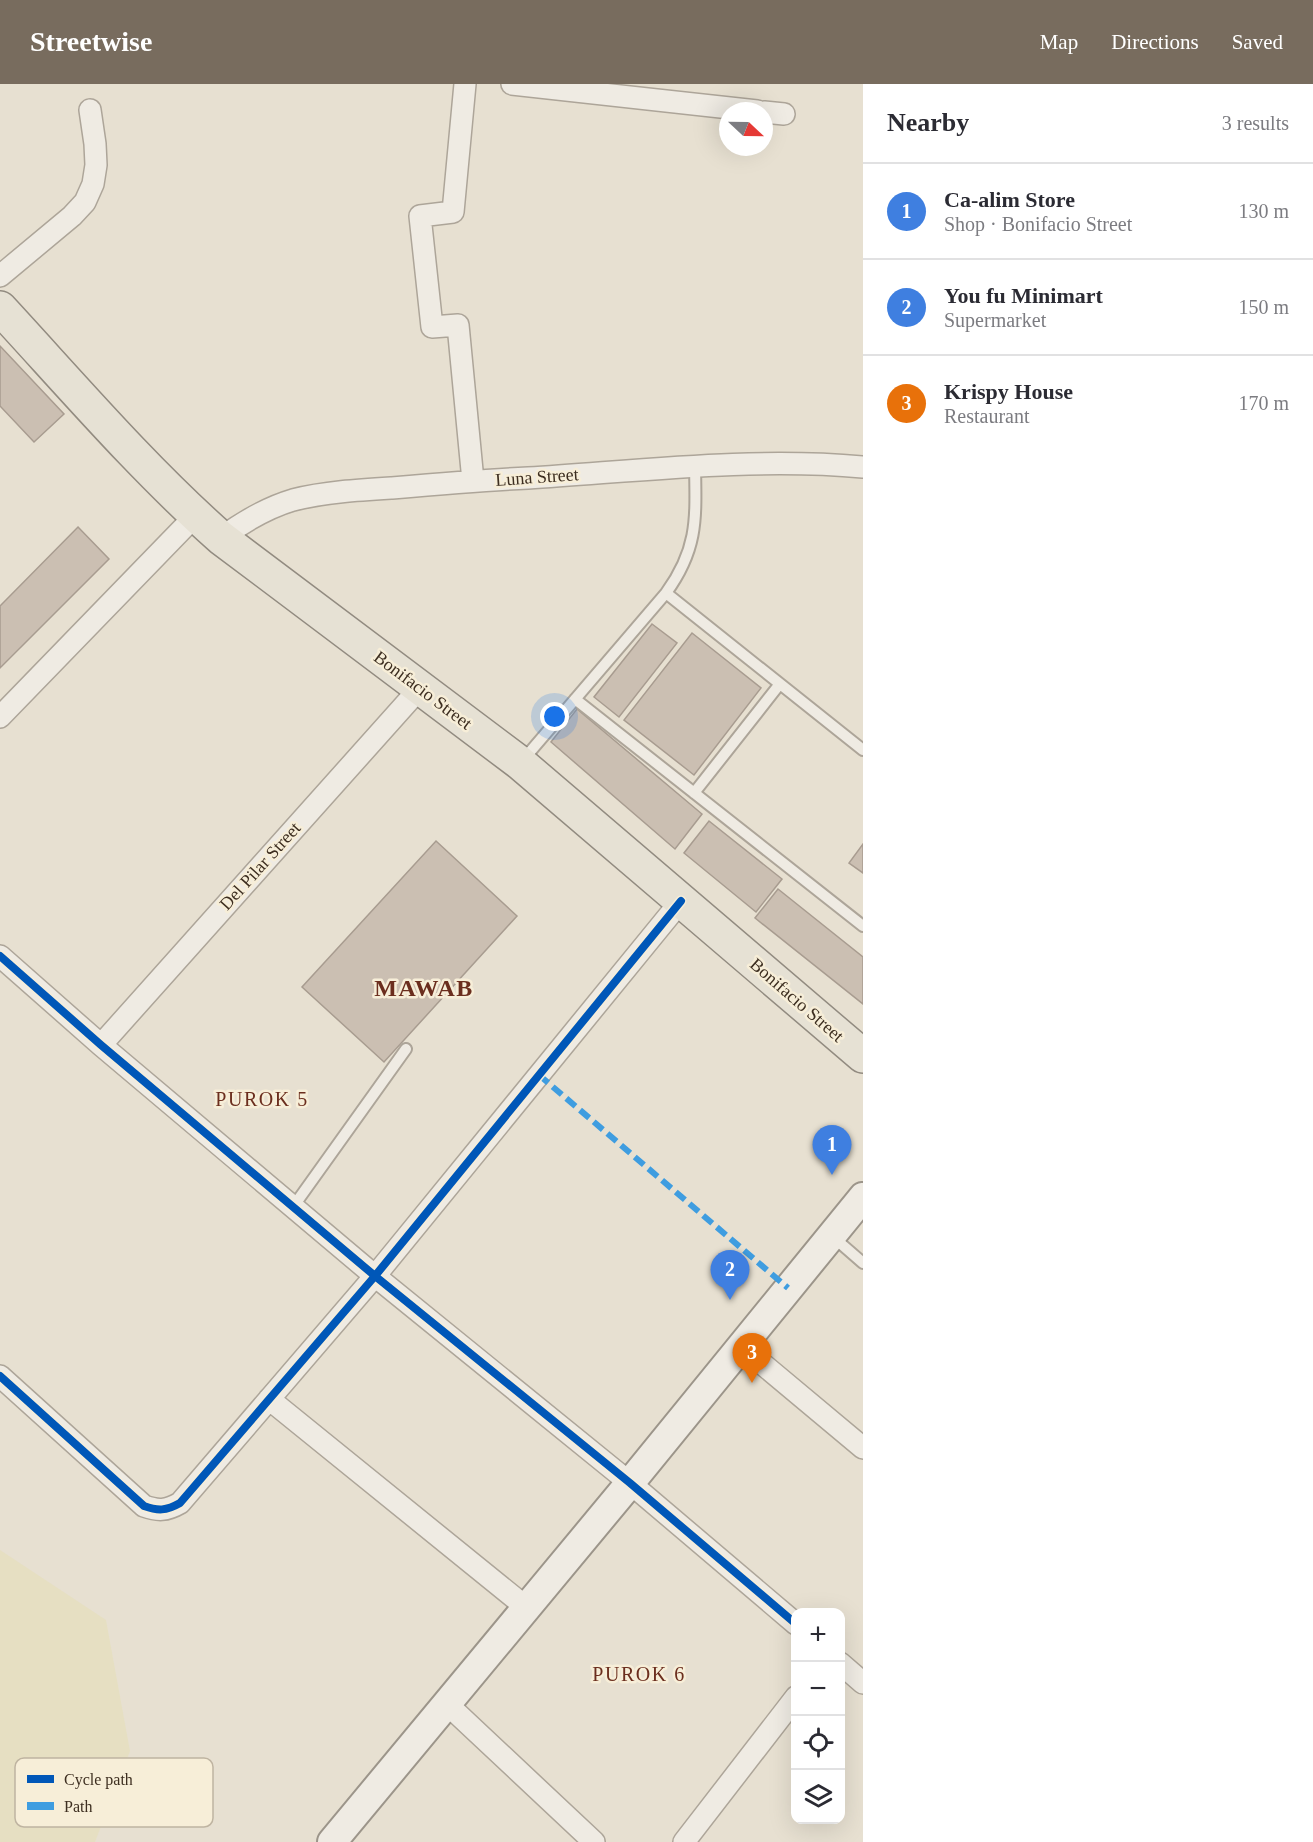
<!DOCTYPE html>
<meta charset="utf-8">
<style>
:root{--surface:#fff;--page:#f2f2f3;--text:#2b2b33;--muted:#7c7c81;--line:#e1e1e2;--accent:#786c5e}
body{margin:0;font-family:"Times New Roman",serif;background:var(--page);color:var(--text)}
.controls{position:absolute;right:18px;bottom:18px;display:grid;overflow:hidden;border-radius:12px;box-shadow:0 6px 24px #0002}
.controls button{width:54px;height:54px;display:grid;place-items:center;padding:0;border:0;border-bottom:2px solid var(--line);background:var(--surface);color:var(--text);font:30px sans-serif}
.compass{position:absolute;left:719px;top:18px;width:54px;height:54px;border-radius:50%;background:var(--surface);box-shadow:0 6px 24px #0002;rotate:112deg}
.you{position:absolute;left:555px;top:633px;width:21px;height:21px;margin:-15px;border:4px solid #fff;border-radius:50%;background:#1a73e8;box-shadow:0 0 0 9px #1a73e833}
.badge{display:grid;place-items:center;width:39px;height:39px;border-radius:50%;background:var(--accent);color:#fff;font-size:20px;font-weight:700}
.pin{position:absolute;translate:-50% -50px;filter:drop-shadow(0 2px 3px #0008)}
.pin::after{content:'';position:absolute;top:32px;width:21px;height:18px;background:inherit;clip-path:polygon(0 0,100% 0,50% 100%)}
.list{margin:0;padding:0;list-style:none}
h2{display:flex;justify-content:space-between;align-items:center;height:78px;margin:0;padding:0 24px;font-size:26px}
h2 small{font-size:20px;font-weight:400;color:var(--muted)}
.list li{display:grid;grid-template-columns:39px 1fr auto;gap:18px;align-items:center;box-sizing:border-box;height:96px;padding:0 24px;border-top:2px solid var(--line)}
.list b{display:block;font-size:22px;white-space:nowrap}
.list p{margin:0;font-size:20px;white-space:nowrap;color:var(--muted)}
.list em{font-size:20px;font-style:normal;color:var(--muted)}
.icon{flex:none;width:33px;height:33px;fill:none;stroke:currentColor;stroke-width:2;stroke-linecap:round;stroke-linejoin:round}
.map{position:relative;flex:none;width:863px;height:1758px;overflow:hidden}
header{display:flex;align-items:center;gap:36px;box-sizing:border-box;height:84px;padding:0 30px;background:var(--accent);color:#fff}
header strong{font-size:28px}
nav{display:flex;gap:33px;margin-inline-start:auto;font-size:21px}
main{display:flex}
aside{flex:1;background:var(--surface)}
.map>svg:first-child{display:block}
.farmland{fill:#e6dfc2}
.building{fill:#cbbfb2;stroke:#a89c90;stroke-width:1.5}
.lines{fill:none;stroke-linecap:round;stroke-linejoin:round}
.service-casing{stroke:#ada599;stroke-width:14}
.minor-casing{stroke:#ada599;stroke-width:24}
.secondary-casing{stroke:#9c958a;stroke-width:32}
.primary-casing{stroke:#928b80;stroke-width:36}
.service{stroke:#efebe3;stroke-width:10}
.minor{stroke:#efebe3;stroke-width:21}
.secondary{stroke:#efebe3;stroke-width:28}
.primary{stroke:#e6e1d4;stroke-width:33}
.quiet{stroke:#3f9de0;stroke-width:6;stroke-dasharray:12 6;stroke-linecap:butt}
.cycleway-casing{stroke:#f7eed8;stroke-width:11}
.cycleway{stroke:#0057b8;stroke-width:8}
.labels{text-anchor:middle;stroke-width:5;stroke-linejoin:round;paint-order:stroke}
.street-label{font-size:18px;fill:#3d2e20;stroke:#f7eed8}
.neighbourhood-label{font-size:20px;letter-spacing:1.5px;fill:#6b2e1e;stroke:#f7eed8}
.district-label{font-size:24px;font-weight:bold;letter-spacing:1.5px;fill:#6b2e1e;stroke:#f7eed8}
.key{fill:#f7eed8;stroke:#bfb4a1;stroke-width:1.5}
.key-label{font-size:16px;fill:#3d2e20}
</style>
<header>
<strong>Streetwise</strong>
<nav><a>Map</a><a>Directions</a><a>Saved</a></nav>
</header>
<main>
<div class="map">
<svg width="863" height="1758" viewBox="0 0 863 1758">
<rect width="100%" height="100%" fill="#e7e0d1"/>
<!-- farmland -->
<path class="farmland" d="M0,1466L106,1536L130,1667L95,1758H0Z"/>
<!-- building -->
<path class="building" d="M0,262L64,330L34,358L0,322Z
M78,443L109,475L0,584V522Z
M652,540L677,559L619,633L594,613Z
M692,549L761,604L694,691L624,636Z
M577,625L702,730L675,765L551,658Z
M709,737L782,795L756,828L684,769Z
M436,757L517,832L384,978L302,903Z
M863,760V789L849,779Z
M778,805L863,873V920L755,834Z"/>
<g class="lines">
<defs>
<path id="service" d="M666,509L863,666
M575,615L863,842
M523,676L666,509C698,465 696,435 695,383
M694,709L779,601
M293,1123L406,965
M832,1152L863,1179"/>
<path id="minor" d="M465,0L453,128L420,132L432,243L458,241L473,397
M512,0L757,27
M764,28L784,30
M0,192L72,132L85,118L93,100L96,81L95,60L90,26
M221,454C243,438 266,424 293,416C325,408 359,406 392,404C437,400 482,396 528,394C639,387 752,373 863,383
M0,633L195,432
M0,872L101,961L375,1192L630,1399L796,1540
M101,961L420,604
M741,1262L863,1364
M0,1292L144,1422C158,1427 166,1427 180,1419L375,1192L681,817
M269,1315L527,1524
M840,1579L863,1599
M447,1620L594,1758
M684,1758L796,1613"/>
<path id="secondary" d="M332,1758L630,1399L863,1113"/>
<path id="primary" d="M0,224C72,302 142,384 221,454L520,679L863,972"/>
</defs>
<!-- service casing -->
<use href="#service" class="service-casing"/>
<!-- minor casing -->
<use href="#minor" class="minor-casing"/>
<!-- secondary casing -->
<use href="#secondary" class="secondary-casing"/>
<!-- primary casing -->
<use href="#primary" class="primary-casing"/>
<!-- service -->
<use href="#service" class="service"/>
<!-- minor -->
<use href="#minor" class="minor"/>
<!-- secondary -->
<use href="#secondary" class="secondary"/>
<!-- primary -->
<use href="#primary" class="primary"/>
<!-- quiet -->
<path class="quiet" d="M539,991L788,1204"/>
<defs>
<path id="cycleway" d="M0,872L101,961L375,1192L630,1399L796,1540
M0,1292L144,1422C158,1427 166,1427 180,1419L375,1192L681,817"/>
</defs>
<!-- cycleway casing -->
<use href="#cycleway" class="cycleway-casing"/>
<!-- cycleway -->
<use href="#cycleway" class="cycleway"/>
</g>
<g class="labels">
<!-- street labels -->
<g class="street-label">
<text transform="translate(537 393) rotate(-4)" y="6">Luna Street</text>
<text transform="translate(423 606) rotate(37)" y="6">Bonifacio Street</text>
<text transform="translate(260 782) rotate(-48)" y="6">Del Pilar Street</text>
<text transform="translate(797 916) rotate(41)" y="6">Bonifacio Street</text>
</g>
<!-- neighbourhood labels -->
<g class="neighbourhood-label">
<text x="262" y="1022">PUROK 5</text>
<text x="639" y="1597">PUROK 6</text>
</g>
<!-- district labels -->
<g class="district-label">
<text x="424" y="912">MAWAB</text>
</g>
</g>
<!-- legend -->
<rect x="15" y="1674" width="198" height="69" rx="9" class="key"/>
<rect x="27" y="1691" width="27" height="8" fill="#0057b8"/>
<rect x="27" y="1718" width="27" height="8" fill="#3f9de0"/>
<g class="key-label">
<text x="64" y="1701">Cycle path</text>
<text x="64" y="1728">Path</text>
</g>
</svg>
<div class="controls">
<button>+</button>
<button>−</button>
<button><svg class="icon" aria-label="locate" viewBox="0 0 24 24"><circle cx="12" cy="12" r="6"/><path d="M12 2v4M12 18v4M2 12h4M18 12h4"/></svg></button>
<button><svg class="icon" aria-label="layers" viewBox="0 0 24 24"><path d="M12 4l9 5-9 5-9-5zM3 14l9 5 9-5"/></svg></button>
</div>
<svg class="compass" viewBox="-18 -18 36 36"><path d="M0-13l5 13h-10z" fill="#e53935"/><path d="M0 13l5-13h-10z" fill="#7c7c81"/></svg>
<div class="you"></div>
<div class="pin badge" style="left:832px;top:1091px;background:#3f7fe0">1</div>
<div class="pin badge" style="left:730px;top:1216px;background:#3f7fe0">2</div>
<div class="pin badge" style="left:752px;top:1299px;background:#e8710a">3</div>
</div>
<aside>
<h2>Nearby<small>3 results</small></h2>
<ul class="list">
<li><span class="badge" style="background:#3f7fe0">1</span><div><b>Ca-alim Store</b><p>Shop · Bonifacio Street</p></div><em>130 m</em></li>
<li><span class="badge" style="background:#3f7fe0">2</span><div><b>You fu Minimart</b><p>Supermarket</p></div><em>150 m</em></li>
<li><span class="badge" style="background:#e8710a">3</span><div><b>Krispy House</b><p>Restaurant</p></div><em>170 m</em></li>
</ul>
</aside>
</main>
